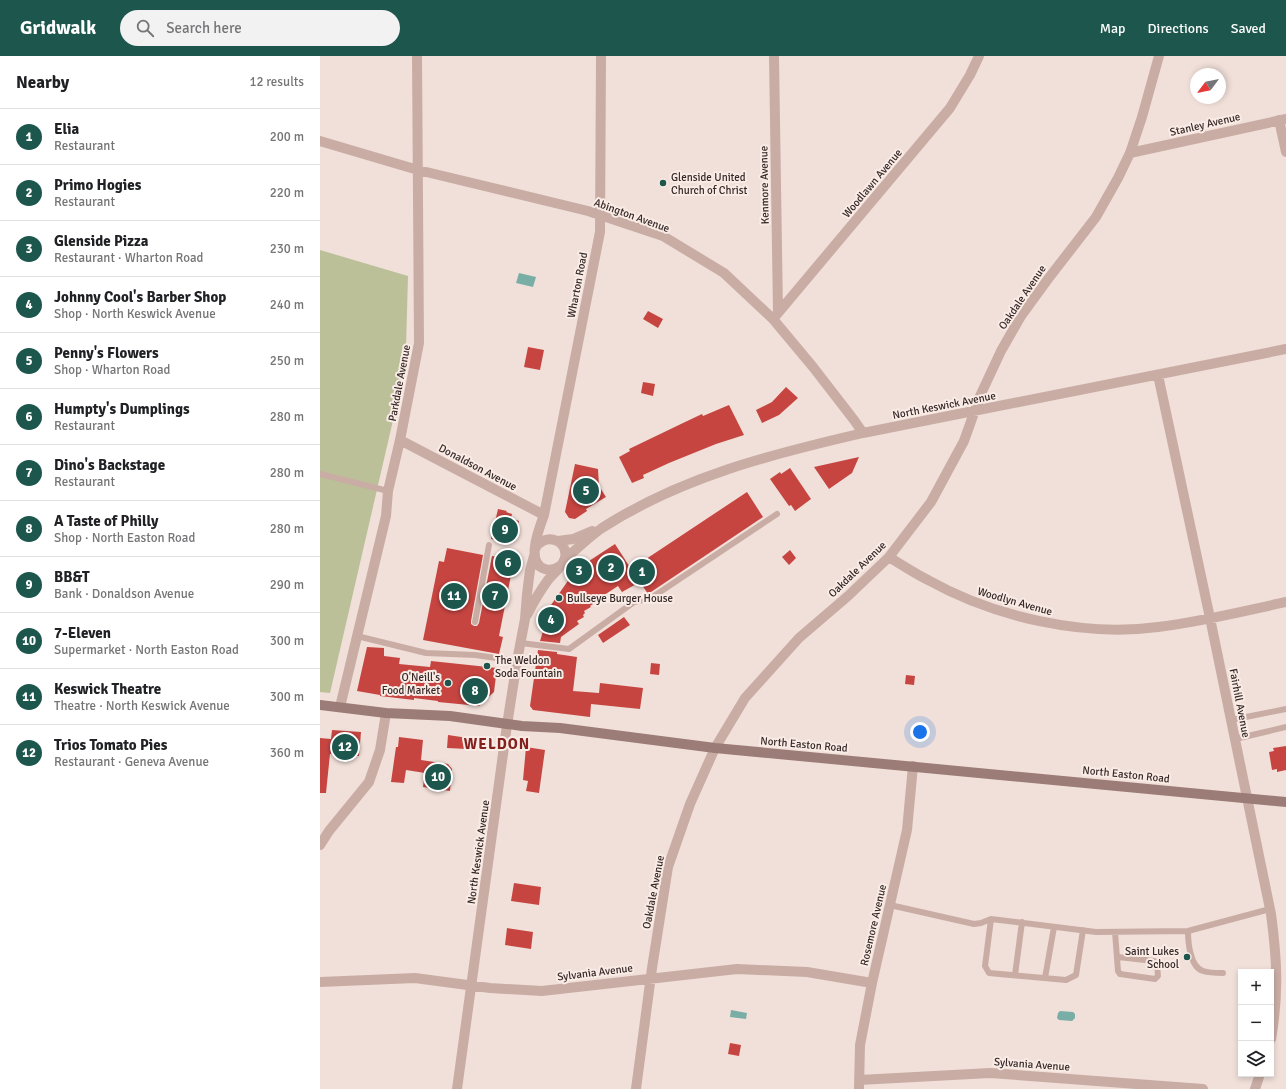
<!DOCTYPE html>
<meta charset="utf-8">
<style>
:root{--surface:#fff;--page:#f2f2f2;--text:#202124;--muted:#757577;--line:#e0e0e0;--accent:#1c564d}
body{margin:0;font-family:Signika,sans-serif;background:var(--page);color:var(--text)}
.controls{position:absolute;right:12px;bottom:12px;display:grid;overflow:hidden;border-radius:0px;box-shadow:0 2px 6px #0003}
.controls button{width:36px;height:36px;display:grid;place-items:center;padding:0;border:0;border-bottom:1px solid var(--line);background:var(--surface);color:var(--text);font:20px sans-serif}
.compass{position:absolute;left:870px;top:12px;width:36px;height:36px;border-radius:50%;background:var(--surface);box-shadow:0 2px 6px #0003;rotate:238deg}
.you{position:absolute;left:600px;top:676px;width:14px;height:14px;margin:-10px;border:3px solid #fff;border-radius:50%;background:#1a73e8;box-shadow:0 0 0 6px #1a73e833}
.badge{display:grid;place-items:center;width:26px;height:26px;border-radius:50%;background:var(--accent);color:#fff;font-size:13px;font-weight:700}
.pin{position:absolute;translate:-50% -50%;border:2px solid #fff;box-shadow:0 1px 4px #0006}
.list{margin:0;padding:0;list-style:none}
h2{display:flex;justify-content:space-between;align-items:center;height:52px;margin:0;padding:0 16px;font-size:17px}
h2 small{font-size:13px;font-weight:400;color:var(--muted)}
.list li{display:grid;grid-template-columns:26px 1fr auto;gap:12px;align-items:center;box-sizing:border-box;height:56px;padding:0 16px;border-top:1px solid var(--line)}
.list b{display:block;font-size:15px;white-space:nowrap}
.list p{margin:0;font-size:13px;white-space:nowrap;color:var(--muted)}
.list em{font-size:13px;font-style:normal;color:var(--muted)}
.icon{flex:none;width:22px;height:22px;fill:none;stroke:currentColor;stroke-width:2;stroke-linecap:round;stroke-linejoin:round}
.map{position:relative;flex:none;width:966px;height:1033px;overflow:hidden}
header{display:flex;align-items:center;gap:24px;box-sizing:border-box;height:56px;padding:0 20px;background:var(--accent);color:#fff}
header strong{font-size:19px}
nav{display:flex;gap:22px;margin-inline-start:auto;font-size:14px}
.search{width:280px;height:36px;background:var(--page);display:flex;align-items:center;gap:10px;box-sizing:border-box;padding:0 14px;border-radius:22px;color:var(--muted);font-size:15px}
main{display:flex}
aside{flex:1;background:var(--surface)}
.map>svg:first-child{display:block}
.green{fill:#bbc099}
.water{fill:#78aea5}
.building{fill:#c64541}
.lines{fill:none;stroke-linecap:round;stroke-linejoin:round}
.lane{stroke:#c9ada5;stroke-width:6}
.street{stroke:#c9ada5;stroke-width:10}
.secondary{stroke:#9c7c76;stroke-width:10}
.poi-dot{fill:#1c564d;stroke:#f9ebe5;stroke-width:1.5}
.labels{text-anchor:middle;stroke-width:4;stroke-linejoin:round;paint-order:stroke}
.street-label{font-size:11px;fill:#352826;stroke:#f9ebe5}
.poi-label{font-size:11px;fill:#352826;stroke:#f9ebe5;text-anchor:start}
.district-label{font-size:15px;font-weight:bold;letter-spacing:1px;fill:#83211f;stroke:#f9ebe5}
</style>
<header>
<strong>Gridwalk</strong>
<div class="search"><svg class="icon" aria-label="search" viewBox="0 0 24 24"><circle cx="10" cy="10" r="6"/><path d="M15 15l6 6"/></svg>Search here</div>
<nav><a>Map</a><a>Directions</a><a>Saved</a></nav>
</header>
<main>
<aside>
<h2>Nearby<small>12 results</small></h2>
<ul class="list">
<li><span class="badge">1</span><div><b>Elia</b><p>Restaurant</p></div><em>200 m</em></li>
<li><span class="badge">2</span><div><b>Primo Hogies</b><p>Restaurant</p></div><em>220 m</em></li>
<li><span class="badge">3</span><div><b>Glenside Pizza</b><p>Restaurant · Wharton Road</p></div><em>230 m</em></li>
<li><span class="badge">4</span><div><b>Johnny Cool's Barber Shop</b><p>Shop · North Keswick Avenue</p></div><em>240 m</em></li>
<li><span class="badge">5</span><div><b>Penny's Flowers</b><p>Shop · Wharton Road</p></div><em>250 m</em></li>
<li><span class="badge">6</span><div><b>Humpty's Dumplings</b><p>Restaurant</p></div><em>280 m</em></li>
<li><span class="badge">7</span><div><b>Dino's Backstage</b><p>Restaurant</p></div><em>280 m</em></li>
<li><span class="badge">8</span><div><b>A Taste of Philly</b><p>Shop · North Easton Road</p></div><em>280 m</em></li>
<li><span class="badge">9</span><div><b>BB&amp;T</b><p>Bank · Donaldson Avenue</p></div><em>290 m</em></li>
<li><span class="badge">10</span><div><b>7-Eleven</b><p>Supermarket · North Easton Road</p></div><em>300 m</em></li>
<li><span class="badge">11</span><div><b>Keswick Theatre</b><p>Theatre · North Keswick Avenue</p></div><em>300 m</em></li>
<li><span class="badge">12</span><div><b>Trios Tomato Pies</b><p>Restaurant · Geneva Avenue</p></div><em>360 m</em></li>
</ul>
</aside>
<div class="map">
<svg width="966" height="1033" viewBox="0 0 966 1033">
<rect width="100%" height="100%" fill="#f1e0d9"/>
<!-- green -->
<path class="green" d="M0,194L88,220L86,292L83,321L10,637L0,636Z"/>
<!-- water -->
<path class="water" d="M199,217L216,221L213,231L196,227Z
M411,954L427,957L426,963L410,961Z
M740,955L753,956L755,958V962L752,965L739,964L737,962L738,957Z"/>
<!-- building -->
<path class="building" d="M328,255L343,263L338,272L323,263Z
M208,291L224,294L220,314L204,311Z
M323,326L335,328L333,340L321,337Z
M466,331L478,342L459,359L442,367L436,354L452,346Z
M409,349L424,379L396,388L349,407L323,419L324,422L312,427L299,401L310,395L309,393L363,367L382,358L383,360Z
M539,401L532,417L509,433L494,411Z
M255,408L278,413L279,430L286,441L266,453L267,455L255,463L249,462L245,456Z
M470,412L491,443L475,455L471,449L469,450L450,423L460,416L461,418Z
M427,436L443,461L328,538L320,526L302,536L298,530L278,543L279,544L270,550L271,551L264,555L265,557L263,559L264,561L257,565L259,568L241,581L240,587L220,585L231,549L252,519L269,505L295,488L311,513Z
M178,453L187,455L186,456L192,458L191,462L199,465L194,486L189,485V486L171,483Z
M127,492L163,499L151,565V568L154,570H157L159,567L172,500L194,504L179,580L183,581L179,598L103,584L119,505L124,506Z
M470,494L476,502L469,509L462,501Z
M304,561L310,569L283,587L278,579Z
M47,591L64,592V600L80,602L79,608L110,611L111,605L177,612L174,636L159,650L118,646V645L94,642V644L60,640V639L37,635Z
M218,594L237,596V598L257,601L253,635L279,637L280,627L323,632L320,653L271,648L270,661L213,654L210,650Z
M331,607L340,608L339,619L330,618Z
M586,619L595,620L594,629L585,628Z
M12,674L41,676L39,700L10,698L6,737H0V682L11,683Z
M128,679L148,682L147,693L127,692Z
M79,681L103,684L101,704L128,708L132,713L130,735L103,731L105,717L86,714L84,727L71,726L76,691H78Z
M966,690V714L957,716V713L952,714L949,696L954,695L953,692Z
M206,691L225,694L219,737L206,735L208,725L203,724Z
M194,827L221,831L219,849L191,845Z
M187,872L213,876L211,893L185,889Z
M410,987L421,989L419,1000L408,998Z"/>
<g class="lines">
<!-- lane -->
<path class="lane" d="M0,418L68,435
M155,566L169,489
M37,580L106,597L155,599L197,605
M201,587L249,593L314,546L331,542L457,458
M911,664L966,653
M915,683L966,671
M570,849L654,868L661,867L671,863L776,876L868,875L950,853
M671,863L665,910L669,917L746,924L756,919L763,874
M868,875C868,886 870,911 883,915C889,917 896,917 903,917
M795,876L798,915L800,918L835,923L838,920L837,908L834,905L798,901
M695,919L702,866
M725,922L734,871"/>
<!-- street -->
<path class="street" d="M454,0L458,257
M959,64L966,96
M0,85L98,114L268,155L343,180L404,217L453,263L493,311L534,364L543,377
M810,97L966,63
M453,263L630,52L650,19L659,0
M838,319L890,562L951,858C957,903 959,938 951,983
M80,384L224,459
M238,485L253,483L272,475
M569,501C582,509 594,517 608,524C674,561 763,581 838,571C881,566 924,555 966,546
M245,503C257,493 269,481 282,472C361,421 452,398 543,377L966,293
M240,510C236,513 231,515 225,513C205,507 219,473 224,459L280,176L281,0
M207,559C213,547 220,535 228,524C233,518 243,510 245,502C249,483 223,476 215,493
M20,651L66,460L68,435L80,384L99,287L97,0
M0,789L9,775L49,726L60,694L66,657
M0,926L95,922L170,932L222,935L417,913L487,916L552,927
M539,1024L670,1017L883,1033
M137,1033L187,669L197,605L205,563L207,538L210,514L214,500
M316,1033L332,912L348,811L370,748L395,692L425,642L479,582L528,540L569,501L611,446L644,385L660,340L681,295L701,260L728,223L776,161L798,122L810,97L822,61L839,0
M539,1033L540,989L552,927L587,774L593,710
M935,1033L940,1018"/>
<!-- secondary -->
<path class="secondary" d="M0,649L66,657L130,660L202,670L240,672L395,692L966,746"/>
</g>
<!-- markers -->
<g class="poi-dot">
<circle cx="343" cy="127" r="4"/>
<circle cx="239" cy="542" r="4"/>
<circle cx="167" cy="610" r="4"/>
<circle cx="128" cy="627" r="4"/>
<circle cx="867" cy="901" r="4"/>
</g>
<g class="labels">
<!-- street labels -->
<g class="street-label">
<text transform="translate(885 68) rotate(-13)" y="4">Stanley Avenue</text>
<text transform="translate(552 127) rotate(-50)" y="4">Woodlawn Avenue</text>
<text transform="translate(444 129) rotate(-91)" y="4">Kenmore Avenue</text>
<text transform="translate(312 159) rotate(20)" y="4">Abington Avenue</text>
<text transform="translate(257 229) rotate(-79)" y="4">Wharton Road</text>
<text transform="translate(702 241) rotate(-56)" y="4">Oakdale Avenue</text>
<text transform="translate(79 327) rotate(-79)" y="4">Parkdale Avenue</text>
<text transform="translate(624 349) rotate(-11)" y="4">North Keswick Avenue</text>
<text transform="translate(158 411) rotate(28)" y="4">Donaldson Avenue</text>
<text transform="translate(537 513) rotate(-44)" y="4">Oakdale Avenue</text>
<text transform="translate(695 545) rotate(16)" y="4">Woodlyn Avenue</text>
<text transform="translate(920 647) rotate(79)" y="4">Fairhill Avenue</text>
<text transform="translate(484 688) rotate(5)" y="4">North Easton Road</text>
<text transform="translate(806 718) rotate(6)" y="4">North Easton Road</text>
<text transform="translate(158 796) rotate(-82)" y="4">North Keswick Avenue</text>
<text transform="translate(333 836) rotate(-79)" y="4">Oakdale Avenue</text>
<text transform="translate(553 869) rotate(-77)" y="4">Rosemore Avenue</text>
<text transform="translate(275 916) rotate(-7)" y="4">Sylvania Avenue</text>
<text transform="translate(712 1008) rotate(4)" y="4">Sylvania Avenue</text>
</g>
<!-- poi labels -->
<g class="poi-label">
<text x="351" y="125">Glenside United<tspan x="351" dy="13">Church of Christ</tspan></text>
<text x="247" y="546">Bullseye Burger House</text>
<text x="175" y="608">The Weldon<tspan x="175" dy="13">Soda Fountain</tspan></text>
<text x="120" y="625" text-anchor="end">O'Neill's<tspan x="120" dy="13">Food Market</tspan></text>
<text x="859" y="899" text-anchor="end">Saint Lukes<tspan x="859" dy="13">School</tspan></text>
</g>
<!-- district labels -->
<g class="district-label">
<text x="177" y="693">WELDON</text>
</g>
</g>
</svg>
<div class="controls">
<button>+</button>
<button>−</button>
<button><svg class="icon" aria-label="layers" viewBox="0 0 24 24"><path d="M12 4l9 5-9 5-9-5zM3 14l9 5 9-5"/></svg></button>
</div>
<svg class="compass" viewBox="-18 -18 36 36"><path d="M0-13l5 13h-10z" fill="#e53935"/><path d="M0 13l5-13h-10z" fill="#757577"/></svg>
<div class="you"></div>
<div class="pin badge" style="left:322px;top:516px">1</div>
<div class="pin badge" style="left:291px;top:512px">2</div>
<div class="pin badge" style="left:259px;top:515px">3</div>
<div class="pin badge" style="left:231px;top:564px">4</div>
<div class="pin badge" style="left:266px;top:435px">5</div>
<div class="pin badge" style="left:188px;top:507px">6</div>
<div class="pin badge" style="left:175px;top:540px">7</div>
<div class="pin badge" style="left:155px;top:635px">8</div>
<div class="pin badge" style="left:185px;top:474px">9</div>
<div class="pin badge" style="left:118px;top:721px">10</div>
<div class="pin badge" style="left:134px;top:540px">11</div>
<div class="pin badge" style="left:25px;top:691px">12</div>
</div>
</main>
